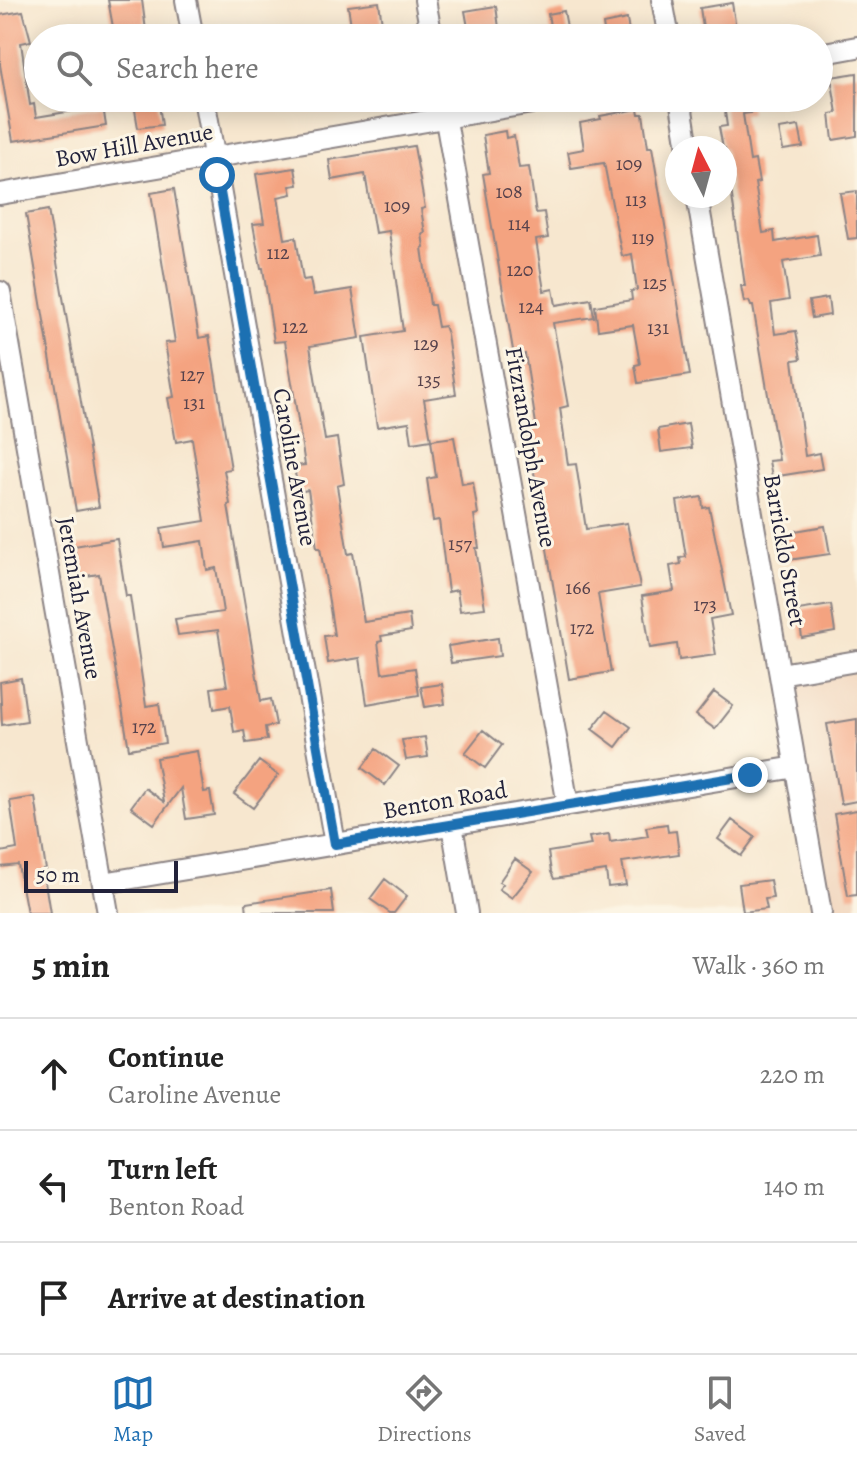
<!DOCTYPE html>
<meta charset="utf-8">
<style>
:root{--surface:#fff;--page:#f6f6f6;--text:#222;--muted:#767676;--line:#e0e0e0;--accent:#1f6fb2}
body{margin:0;font-family:Alegreya,serif;background:var(--page);color:var(--text)}
.compass{position:absolute;left:665px;top:136px;width:72px;height:72px;border-radius:50%;background:var(--surface);box-shadow:0 4px 20px #0003;rotate:354deg}
.scale{position:absolute;left:24px;bottom:20px;width:154px;box-sizing:border-box;padding-left:8px;border:4px solid #22223b;border-top:0;font-size:22px;line-height:28px;white-space:nowrap;color:#22223b;-webkit-text-stroke:6px #fcf5e5;paint-order:stroke}
.stop{position:absolute;width:24px;height:24px;margin:-18px;border:6px solid #1f6fb2;border-radius:50%;background:#fff}
.stop.end{background:#1f6fb2;border-color:#fff;box-shadow:0 2px 8px #0008}
.list{margin:0;padding:0;list-style:none}
h2{display:flex;justify-content:space-between;align-items:center;height:104px;margin:0;padding:0 32px;font-size:34px}
h2 small{font-size:26px;font-weight:400;color:var(--muted)}
.list li{display:grid;grid-template-columns:52px 1fr auto;gap:24px;align-items:center;box-sizing:border-box;height:112px;padding:0 32px;border-top:2px solid var(--line)}
.list b{display:block;font-size:30px;white-space:nowrap}
.list p{margin:0;font-size:26px;white-space:nowrap;color:var(--muted)}
.list em{font-size:26px;font-style:normal;color:var(--muted)}
.icon{flex:none;width:44px;height:44px;fill:none;stroke:currentColor;stroke-width:2;stroke-linecap:round;stroke-linejoin:round}
.map{position:relative;flex:none;width:857px;height:913px;overflow:hidden}
.search{position:absolute;background:var(--surface);box-shadow:0 4px 20px #0003;left:24px;right:24px;top:24px;height:88px;display:flex;align-items:center;gap:20px;box-sizing:border-box;padding:0 28px;border-radius:44px;color:var(--muted);font-size:30px}
.sheet{height:440px;background:var(--surface)}
nav{display:flex;justify-content:space-around;align-items:center;box-sizing:border-box;height:112px;border-top:2px solid var(--line);background:var(--surface);font-size:22px;color:var(--muted)}
nav a{display:grid;justify-items:center;gap:4px}
nav .on{color:var(--accent)}
.map>svg:first-child{display:block}
.built{fill:#f1d5bd}
.building{fill:#f4a380}
.lines{fill:none;stroke-linecap:round;stroke-linejoin:round}
.minor-casing{stroke:#8c8485;stroke-width:24}
.minor{stroke:#fff;stroke-width:20}
.route{stroke:#1f6fb2;stroke-width:10}
.labels{text-anchor:middle;stroke-width:6;stroke-linejoin:round;paint-order:stroke}
.number-label{font-size:20px;fill:#56424c}
.street-label{font-size:24px;fill:#22223b;stroke:#fcf5e5}
</style>
<div class="map">
<svg width="857" height="913" viewBox="0 0 857 913">
<rect width="100%" height="100%" fill="#fcf5e5"/>
<filter id="ink" filterUnits="userSpaceOnUse"><feTurbulence type="fractalNoise" baseFrequency=".0125" numOctaves="2"/><feDisplacementMap in="SourceGraphic" scale="16" xChannelSelector="R" yChannelSelector="G"/><feConvolveMatrix kernelMatrix="1 2 1 2 8 2 1 2 1" color-interpolation-filters="sRGB"/></filter>
<filter id="wash" filterUnits="userSpaceOnUse"><feTurbulence type="fractalNoise" baseFrequency=".006" numOctaves="4" result="noise"/><feDisplacementMap in="SourceGraphic" scale="32" xChannelSelector="R" yChannelSelector="G"/><feGaussianBlur stdDeviation="1.8" result="paint"/><feColorMatrix in="noise" values="0 0 0 0 0 0 0 0 0 0 0 0 0 0 0 0 0 1.4 0 .05"/><feComposite in="paint" operator="in"/></filter>
<g filter="url(#wash)">
<rect width="100%" height="100%" fill="#f7e7cf"/>
<!-- built -->
<path class="built" d="M857,671V913H832L795,693L797,685L804,680Z"/>
<g id="blocks">
<!-- building -->
<path class="building" d="M108,0H142L147,38H115Z
M379,2L384,38H353L348,6Z
M732,3L736,28L704,34L700,8Z
M496,6L499,28L469,33L465,11Z
M23,11L31,41L21,43L30,105L34,104L36,117L103,106L106,126L13,141L0,65V15Z
M564,11L569,38H552L548,14Z
M627,19L630,38H605L603,24Z
M857,73V136L833,140L830,114L837,113L831,77Z
M133,98H158L162,125L138,128Z
M723,98H749L751,113L743,114L750,161L755,160L759,182L755,183L763,233L774,231L775,242L817,235L820,256L783,262L789,300L771,303L775,334L796,331L801,359L793,360L805,456L819,453L822,469L772,477L769,461L779,460L753,306H751L749,301L744,302L741,286H745L725,148H723L719,127L727,126Z
M638,109L639,114H643L648,147H652L690,375L638,383L635,365L640,364L633,325L598,330L595,306L632,300L631,291L637,290L632,254L622,256L604,163L571,168L568,152L584,149L580,123L601,119L600,116Z
M799,126L803,147L783,150L779,129Z
M505,131L506,138L514,136L519,168L529,167L536,213L544,212L548,238L536,240L544,291L553,289L556,305L591,299L594,317L553,323L568,406L560,408L568,465L576,464L586,529L627,523L640,587L598,594L611,672L569,679L526,425L536,424L525,354L514,356L483,174L489,173L483,135Z
M414,146L425,208L421,209L425,233L422,234L424,247L422,248L429,297L430,305H434L438,327L444,326L447,334L456,394L424,399L431,440L412,443L409,422L377,427L364,337L403,331L389,231L375,233L365,174L332,180L329,160Z
M295,168L298,185L290,186L292,194L278,197L285,239L296,237L303,280L310,279L313,295L352,289L360,338L310,346L325,440L337,438L344,484L337,486L348,554L353,553L364,622L409,615L411,631L381,636L382,641L378,642L382,673L415,668L419,695L367,704L360,658L328,663L324,636L334,635L326,582L320,548H317L308,490L298,492L294,466L305,465L294,395L285,341L274,342L263,268H261L253,224L264,223L256,174Z
M174,189L199,338L209,336L231,469L224,470L230,504L228,505L261,701L271,699L276,725L265,727L267,740L246,743L244,730L234,732L230,706L214,709L211,688L227,686L218,630L178,635L175,619L223,612L216,568L207,570L203,541L164,547L161,528L205,521L192,439L176,442L168,398L174,397L165,343L175,342L151,193Z
M857,191V238L848,239L840,193Z
M48,210L99,507L76,511L26,214Z
M828,298L830,315L812,318L809,301Z
M688,424L692,448L661,452L658,429Z
M454,437L462,484L473,482L478,514L474,515L479,548H476L485,608L460,611L457,590L448,592L439,520L433,521L427,479L436,477L431,440Z
M702,497L703,508L709,507L731,615L710,619L716,655L679,660L677,644L650,648L642,596L674,591L670,566L681,564L680,558L686,557L677,501Z
M825,526L830,554L788,560L783,533Z
M117,539L126,596H130L146,706L159,704L165,743L129,749L99,574L79,577L74,546Z
M831,605L835,632L802,638L798,610Z
M498,638L500,656L451,663L448,646Z
M21,678L27,721L2,725L0,682Z
M442,684L445,704L425,707L421,687Z
M714,692L733,706L715,729L696,715Z
M607,710L631,727L616,747L592,729Z
M857,719V801L841,804L827,724Z
M483,730L502,745L485,768L465,753Z
M425,737L428,757L406,760L402,740Z
M376,749L399,766L385,785L362,768Z
M197,751L204,792L210,791L214,815L186,819L181,788L154,824L131,807L145,788L164,802L156,758Z
M259,761L278,775L253,808L234,794Z
M35,797L46,870H43L50,913H27L18,865L0,867V852L17,849L10,801Z
M857,810V895L848,896L834,814Z
M732,820L755,837L741,856L718,839Z
M667,824L668,832L676,831L679,854L622,862L626,885L608,887L606,871L554,879L551,872L548,852L591,845L589,837L609,834L610,842L648,836L646,827Z
M515,859L533,872L512,898L499,889L503,884L499,882Z
M385,879L407,896L394,913H390L370,899Z
M770,880L773,898L765,899L767,909L743,912L739,884Z
M331,890L334,913H247L246,903Z"/>
</g>
</g>
<g filter="url(#ink)">
<use href="#blocks" fill-opacity="0" stroke="#8c8485" stroke-width="2"/>
<g class="lines">
<defs>
<path id="minor" d="M186,0L193,38
M425,0L432,38
M662,0L669,38
M819,54L857,47
M204,98L335,844
M442,98L568,805
M680,98L688,148
M0,194L561,98
M697,196L821,913
M0,292L108,913
M780,674L857,661
M452,825L467,913
M103,883L796,767"/>
</defs>
<!-- minor casing -->
<use href="#minor" class="minor-casing"/>
<!-- minor -->
<use href="#minor" class="minor"/>
</g>
</g>
<g class="lines" filter="url(#ink)">
<!-- route -->
<path class="route" d="M217,175L335,844L750,775"/>
</g>
<g class="labels">
<!-- number labels -->
<g class="number-label">
<text x="629" y="170">109</text>
<text x="509" y="198">108</text>
<text x="636" y="206">113</text>
<text x="397" y="212">109</text>
<text x="519" y="230">114</text>
<text x="643" y="244">119</text>
<text x="278" y="259">112</text>
<text x="520" y="276">120</text>
<text x="655" y="289">125</text>
<text x="531" y="313">124</text>
<text x="295" y="333">122</text>
<text x="658" y="334">131</text>
<text x="426" y="350">129</text>
<text x="192" y="381">127</text>
<text x="429" y="386">135</text>
<text x="194" y="409">131</text>
<text x="460" y="550">157</text>
<text x="578" y="594">166</text>
<text x="705" y="611">173</text>
<text x="582" y="634">172</text>
<text x="144" y="733">172</text>
</g>
<!-- street labels -->
<g class="street-label">
<text transform="translate(134 145) rotate(-10)" y="8">Bow Hill Avenue</text>
<text transform="translate(531 447) rotate(80)" y="8">Fitzrandolph Avenue</text>
<text transform="translate(295 467) rotate(80)" y="8">Caroline Avenue</text>
<text transform="translate(785 550) rotate(80)" y="8">Barricklo Street</text>
<text transform="translate(80 598) rotate(80)" y="8">Jeremiah Avenue</text>
<text transform="translate(445 800) rotate(-10)" y="8">Benton Road</text>
</g>
</g>
</svg>
<svg class="compass" viewBox="-18 -18 36 36"><path d="M0-13l5 13h-10z" fill="#e53935"/><path d="M0 13l5-13h-10z" fill="#767676"/></svg>
<div class="scale">50 m</div>
<div class="stop" style="left:217px;top:175px"></div>
<div class="stop end" style="left:750px;top:775px"></div>
<div class="search"><svg class="icon" aria-label="search" viewBox="0 0 24 24"><circle cx="10" cy="10" r="6"/><path d="M15 15l6 6"/></svg>Search here</div>
</div>
<section class="sheet">
<h2>5 min<small>Walk · 360 m</small></h2>
<ul class="list">
<li><svg class="icon" aria-label="ahead" viewBox="0 0 24 24"><path d="M12 20V5M6 11l6-6 6 6"/></svg><div><b>Continue</b><p>Caroline Avenue</p></div><em>220 m</em></li>
<li><svg class="icon" aria-label="left" viewBox="0 0 24 24"><path d="M17 20v-9H6M10 6l-5 5 5 5"/></svg><div><b>Turn left</b><p>Benton Road</p></div><em>140 m</em></li>
<li><svg class="icon" aria-label="arrive" viewBox="0 0 24 24"><path d="M6 21V4h12l-3 4 3 4H6"/></svg><div><b>Arrive at destination</b></div></li>
</ul>
</section>
<nav>
<a class="on"><svg class="icon" aria-label="map" viewBox="0 0 24 24"><path d="M3 6l6-2 6 2 6-2v14l-6 2-6-2-6 2zM9 4v14M15 6v14"/></svg>Map</a>
<a><svg class="icon" aria-label="directions" viewBox="0 0 24 24"><path d="M12 3l9 9-9 9-9-9zM9 14v-3h6M13 9l2 2-2 2"/></svg>Directions</a>
<a><svg class="icon" aria-label="saved" viewBox="0 0 24 24"><path d="M7 4h10v16l-5-4-5 4z"/></svg>Saved</a>
</nav>
